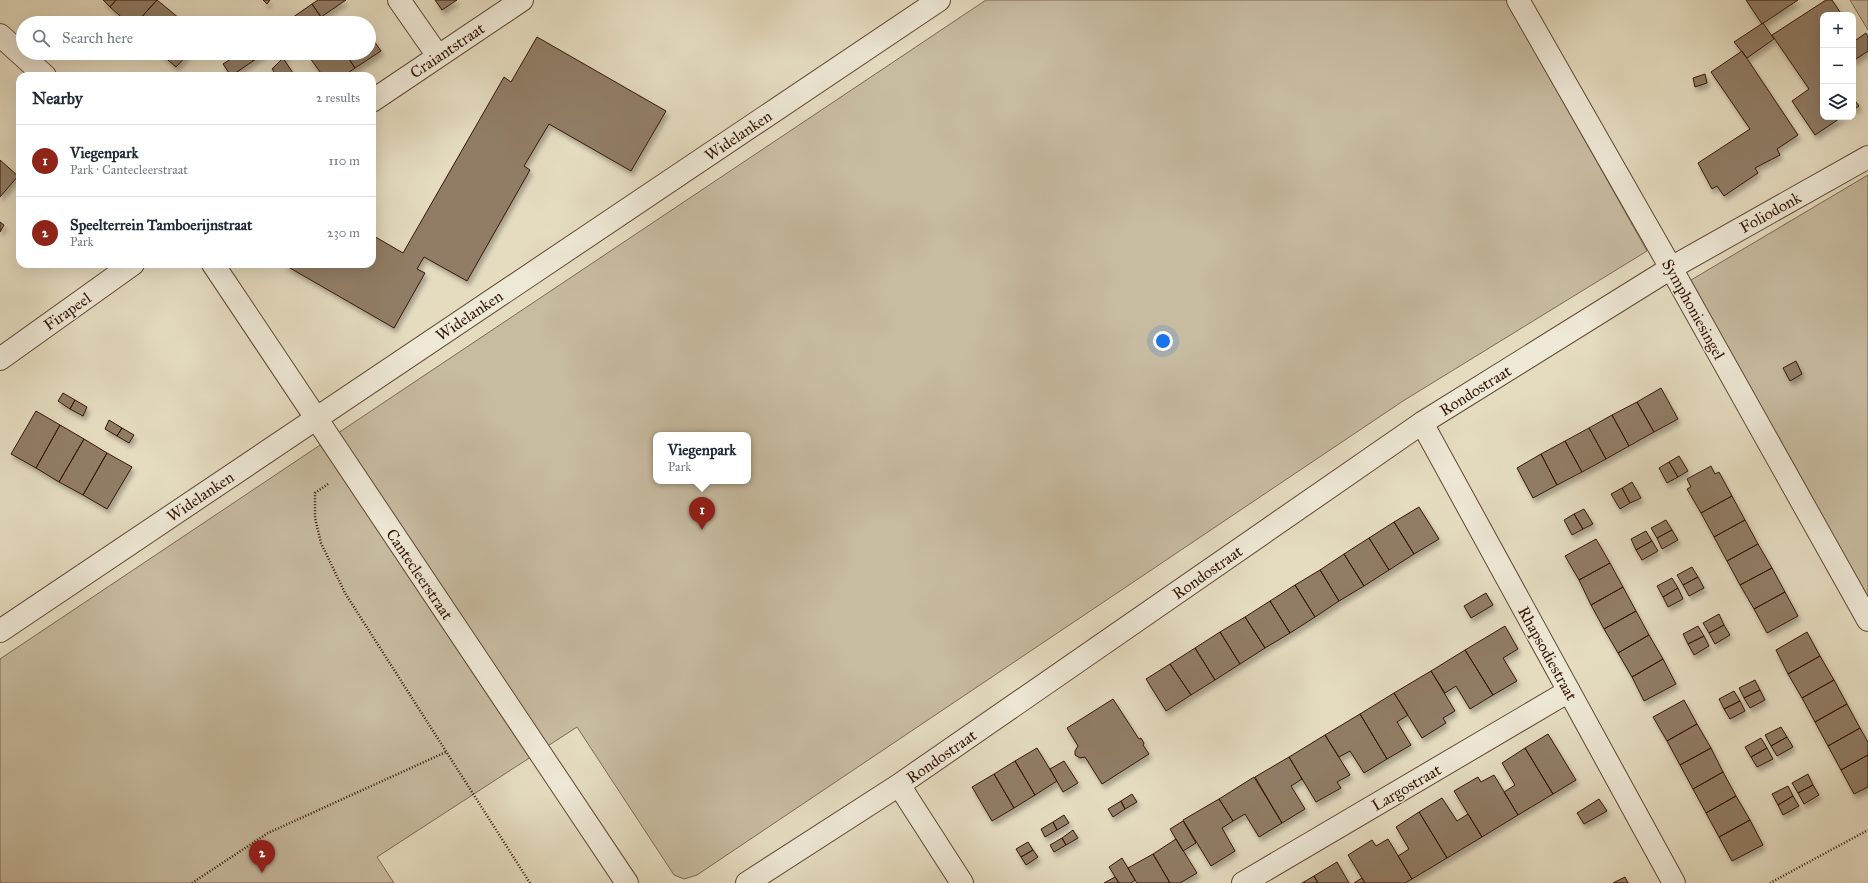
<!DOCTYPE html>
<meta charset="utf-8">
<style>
:root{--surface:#fff;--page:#f2f2f3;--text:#1f2937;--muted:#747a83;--line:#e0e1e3;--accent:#8f2418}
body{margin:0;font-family:"IM FELL Great Primer",serif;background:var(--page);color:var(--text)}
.controls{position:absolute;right:12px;top:12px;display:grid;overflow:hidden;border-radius:8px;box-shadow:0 4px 16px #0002}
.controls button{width:36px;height:36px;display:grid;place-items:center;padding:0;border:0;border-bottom:1px solid var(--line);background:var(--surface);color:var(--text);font:20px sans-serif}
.you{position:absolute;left:1163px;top:341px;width:14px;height:14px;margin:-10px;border:3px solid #fff;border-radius:50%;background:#1a73e8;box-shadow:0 0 0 6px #1a73e833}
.badge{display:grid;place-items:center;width:26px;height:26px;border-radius:50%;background:var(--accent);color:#fff;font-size:13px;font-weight:700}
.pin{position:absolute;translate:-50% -33px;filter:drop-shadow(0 1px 2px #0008)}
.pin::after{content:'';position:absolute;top:21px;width:14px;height:12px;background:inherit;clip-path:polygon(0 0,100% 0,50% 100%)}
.popup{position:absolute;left:653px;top:432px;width:98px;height:52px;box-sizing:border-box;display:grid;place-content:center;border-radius:8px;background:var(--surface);filter:drop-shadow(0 1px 3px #0005);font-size:13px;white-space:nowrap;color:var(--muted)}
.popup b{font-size:15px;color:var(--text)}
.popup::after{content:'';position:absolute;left:50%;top:100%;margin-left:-8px;border:8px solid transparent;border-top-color:var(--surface)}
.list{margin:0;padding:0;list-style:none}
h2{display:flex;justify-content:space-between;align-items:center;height:52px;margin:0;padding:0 16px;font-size:17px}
h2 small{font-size:13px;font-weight:400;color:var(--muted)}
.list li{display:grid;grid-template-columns:26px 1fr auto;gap:12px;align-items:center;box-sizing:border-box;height:72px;padding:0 16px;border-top:1px solid var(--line)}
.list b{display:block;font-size:15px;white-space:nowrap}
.list p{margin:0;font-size:13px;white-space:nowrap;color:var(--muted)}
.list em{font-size:13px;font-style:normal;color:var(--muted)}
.icon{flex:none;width:22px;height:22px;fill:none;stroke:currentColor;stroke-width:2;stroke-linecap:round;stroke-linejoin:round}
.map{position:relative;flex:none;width:1868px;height:883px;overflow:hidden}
.search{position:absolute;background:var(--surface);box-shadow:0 4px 16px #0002;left:16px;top:16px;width:360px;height:44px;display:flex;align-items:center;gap:10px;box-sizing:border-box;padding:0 14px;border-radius:22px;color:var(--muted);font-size:15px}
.panel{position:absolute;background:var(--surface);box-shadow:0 4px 16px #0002;left:16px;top:72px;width:360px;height:196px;border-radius:12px}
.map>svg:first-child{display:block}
.green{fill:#c7bba0;stroke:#7e6952;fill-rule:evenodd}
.building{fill:#917d66;stroke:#361704;filter:url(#shadow)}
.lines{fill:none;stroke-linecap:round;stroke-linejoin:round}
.minor-casing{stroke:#624833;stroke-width:24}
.tertiary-casing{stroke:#624833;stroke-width:24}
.path{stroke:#361704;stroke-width:2.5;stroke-dasharray:1 2;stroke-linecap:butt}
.minor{stroke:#eee8d6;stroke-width:22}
.tertiary{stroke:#eee8d6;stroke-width:22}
.labels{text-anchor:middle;stroke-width:3;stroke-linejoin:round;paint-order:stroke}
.street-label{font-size:16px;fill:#361704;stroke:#eee8d6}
</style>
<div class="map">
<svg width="1868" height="883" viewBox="0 0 1868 883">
<defs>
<filter id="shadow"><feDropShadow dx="2.5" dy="4.5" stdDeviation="2" flood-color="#0004"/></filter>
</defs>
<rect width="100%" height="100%" fill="#e5dcc0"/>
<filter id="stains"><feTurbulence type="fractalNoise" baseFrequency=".005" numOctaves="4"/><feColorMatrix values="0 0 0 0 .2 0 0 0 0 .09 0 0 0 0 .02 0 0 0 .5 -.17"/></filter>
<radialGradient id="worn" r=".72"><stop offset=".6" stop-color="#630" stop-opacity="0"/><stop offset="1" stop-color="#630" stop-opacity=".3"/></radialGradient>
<!-- green -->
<path class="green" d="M986,0H1506L1647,251L1403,401L697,875L684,879L674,875L577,727L377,857L394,883H0V659ZM656,435H748V481H656Z
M1850,0H1868V30Z
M1868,175V606L1691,280Z"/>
<!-- building -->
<path class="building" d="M103,0H116L110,7Z
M116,0H157L136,23H128L110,7Z
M157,0L180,19L177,23H136Z
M263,0H270L267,4Z
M318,0H346L321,17L312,4Z
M435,0H457L442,10Z
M1746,0H1798L1762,24Z
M1826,0H1832L1842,15H1823V117H1842L1815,135L1792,101L1809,89L1772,35Z
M312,4L321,17L312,23H287L286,22Z
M1763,23L1774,39L1747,58L1734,42Z
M1866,33L1868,37V51L1853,61V42Z
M369,34L381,51L355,68L345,53H369Z
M537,37L666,111L631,171L549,124L524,166L530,170L467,281L424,257L417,269L425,273L394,328L283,264H372V235L403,253L504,77L511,82Z
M1742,51L1798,135L1777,149L1780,155L1755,168L1758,173L1724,196L1717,186L1712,189L1698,163L1750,129L1711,72Z
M160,53H189L176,67Z
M240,53H247L253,61L231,76L223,64Z
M247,53H265L253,61Z
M280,53H290L283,58Z
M317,53H345L355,68L344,76H323L310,58Z
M283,58L295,76H277L272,69Z
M1705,74L1707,83L1695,87L1693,78Z
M1853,98L1859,106L1853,110Z
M0,160L18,176L0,197Z
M0,222L4,225L0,232Z
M1796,361L1802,374L1790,381L1783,368Z
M1661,388L1678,419L1654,432L1637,402Z
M63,393L75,400L70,409L58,401Z
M75,400L87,407L83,416L70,409Z
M1637,402L1654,432L1629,446L1612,415Z
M36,411L60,425L36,468L11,454Z
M1612,415L1629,446L1606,459L1589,428Z
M109,420L122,428L117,436L105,429Z
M60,425L84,439L59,482L36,468Z
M122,428L134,435L129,443L117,436Z
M1589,428L1606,459L1582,472L1565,441Z
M84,439L107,453L83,495L59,482Z
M1565,441L1582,472L1557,485L1541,454Z
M107,453L132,467L107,509L83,495Z
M1541,454L1557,485L1533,498L1517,468Z
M1679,456L1688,471L1678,477L1669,462Z
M1669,462L1678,477L1667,483L1659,468Z
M1711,466L1715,474L1719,472L1732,496L1701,513L1687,489L1691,487L1687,479Z
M1632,482L1641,498L1630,503L1622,488Z
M1622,488L1630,503L1620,509L1611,494Z
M1732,496L1745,520L1714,537L1701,513Z
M1419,507L1439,539L1414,554L1394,522Z
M1584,509L1593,524L1583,529L1574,514Z
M1574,514L1583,529L1572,535L1564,520Z
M1666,520L1672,530L1657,538L1651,528Z
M1745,520L1758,544L1727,561L1714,537Z
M1394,522L1414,554L1389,570L1369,538Z
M1672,530L1678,540L1662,549L1657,538Z
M1646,531L1652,541L1636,550L1631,539Z
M1369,538L1389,570L1364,586L1344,554Z
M1596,539L1610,563L1579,580L1565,556Z
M1652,541L1658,551L1642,560L1636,550Z
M1758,544L1772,568L1740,585L1727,561Z
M1344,554L1364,586L1339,601L1320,570Z
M1610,563L1623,587L1591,605L1579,580Z
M1692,567L1698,577L1683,585L1677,575Z
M1772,568L1785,592L1754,609L1740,585Z
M1320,570L1339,601L1315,617L1295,585Z
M1698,577L1704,588L1689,596L1683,585Z
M1672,578L1678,588L1663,597L1657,586Z
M1295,585L1315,617L1290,633L1270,601Z
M1623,587L1636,611L1604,629L1591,605Z
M1678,588L1683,599L1668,607L1663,597Z
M1785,592L1798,616L1767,633L1754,609Z
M1486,593L1493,605L1471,618L1464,606Z
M1270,601L1290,633L1265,648L1245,617Z
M1636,611L1649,635L1618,653L1604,629Z
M1719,614L1724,625L1709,633L1703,623Z
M1245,617L1265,648L1240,664L1220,632Z
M1724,625L1730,635L1715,644L1709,633Z
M1505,626L1518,649L1503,658L1517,681L1493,695L1465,650Z
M1698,626L1704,636L1688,644L1683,634Z
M1220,632L1240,664L1215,680L1195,648Z
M1807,632L1820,656L1788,674L1776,650Z
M1649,635L1663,659L1632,677L1618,653Z
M1704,636L1709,646L1694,655L1688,644Z
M1195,648L1215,680L1191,695L1170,664Z
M1465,650L1493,695L1470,709L1456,686L1445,693L1431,671Z
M1820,656L1834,680L1802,698L1788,674Z
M1663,659L1676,684L1644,701L1632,677Z
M1170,664L1191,695L1166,711L1146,679Z
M1431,671L1455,711L1443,718L1446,723L1422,738L1394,693Z
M1755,680L1760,690L1744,698L1739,688Z
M1834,680L1847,704L1815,722L1802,698Z
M1760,690L1765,700L1750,708L1744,698Z
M1734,691L1740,701L1724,709L1719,699Z
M1394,693L1408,715L1397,722L1411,745L1387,759L1360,714Z
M1113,699L1139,739L1141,738L1144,743L1143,745L1149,754L1102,784L1085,757L1080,758L1075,755V751L1078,746L1067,728Z
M1684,700L1697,724L1667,741L1653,717Z
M1740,701L1745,711L1730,719L1724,709Z
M1847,704L1860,728L1828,746L1815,722Z
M1360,714L1387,759L1364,773L1350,751L1339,757L1325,735Z
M1697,724L1711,748L1680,765L1667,741Z
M1781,727L1787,737L1771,746L1765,735Z
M1860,728L1868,742V755L1841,770L1828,746Z
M1548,734L1576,780L1553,794L1525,748Z
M1325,735L1350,775L1337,782L1341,788L1316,802L1289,757Z
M1787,737L1793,747L1777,756L1771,746Z
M1761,738L1767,748L1751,757L1745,747Z
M1037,748L1057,781L1035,795L1015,761Z
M1525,748L1553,794L1518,815L1504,792L1515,785L1502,763Z
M1711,748L1723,772L1693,789L1680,765Z
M1767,748L1773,759L1757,767L1751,757Z
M1868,755V787L1854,794L1841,770Z
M1289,757L1302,779L1291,786L1305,809L1282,823L1255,777Z
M1015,761L1035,795L1014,808L994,774Z
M1064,761L1078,783L1063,792L1050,769Z
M1723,772L1736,796L1706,813L1693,789Z
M994,774L1014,808L992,821L972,787Z
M1808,774L1813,785L1798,793L1792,783Z
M1494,775L1518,815L1482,837L1454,791L1478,777L1481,782Z
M1254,777L1282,823L1259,837L1245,814L1233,821L1219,799Z
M1813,785L1819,795L1804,804L1798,793Z
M1788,786L1793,796L1778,805L1772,794Z
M1132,794L1137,802L1125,809L1121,801Z
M1736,796L1750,820L1719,837L1706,813Z
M1793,796L1799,806L1783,815L1778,805Z
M1442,798L1457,821L1468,814L1482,837L1447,858L1419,812Z
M1219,799L1233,821L1222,828L1235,851L1211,866L1183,820Z
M1599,799L1607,811L1584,824L1577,813Z
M1121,801L1125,809L1113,817L1108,809Z
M1419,812L1447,858L1412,879L1398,856L1409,849L1396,827Z
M1064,815L1069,823L1057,830L1053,822Z
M1750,820L1763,845L1732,861L1719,837Z
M1183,821L1196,843L1183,851L1170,829Z
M1053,822L1057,830L1045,837L1041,829Z
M1073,830L1078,838L1066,845L1062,838Z
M1062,838L1066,845L1054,852L1050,845Z
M1176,839L1197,873L1180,883H1170L1153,854Z
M1388,839L1412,879L1405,883H1365L1348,855L1372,840L1376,846Z
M1028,842L1033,850L1021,857L1016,849Z
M1033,850L1038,857L1026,865L1021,857Z
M1153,854L1170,883H1137L1135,880L1128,868Z
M1122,858L1135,880L1131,883H1119L1109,867Z
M1337,862L1349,883H1318L1314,876Z
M1314,876L1318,883H1302Z
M1115,877L1119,883H1104Z
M1625,877L1628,883H1613Z
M1362,878L1365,883H1354Z"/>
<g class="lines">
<defs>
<path id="minor" d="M399,0L438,56
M1518,0L1671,268L1868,620
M372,101L522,0
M0,359L133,264
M1422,423L1674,883
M0,631L939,0
M899,785L962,883
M747,883L899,785L1422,423L1671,268L1868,157
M1243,883L1569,691"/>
<path id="tertiary" d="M0,35L45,76
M213,264L627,883"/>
</defs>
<!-- minor casing -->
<use href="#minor" class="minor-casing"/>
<!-- tertiary casing -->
<use href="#tertiary" class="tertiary-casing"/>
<!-- path -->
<path class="path" d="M328,484L315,493V518L321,543L345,593L530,883
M192,883L268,833L446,752
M1770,883L1868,830"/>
<!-- minor -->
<use href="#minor" class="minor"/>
<!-- tertiary -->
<use href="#tertiary" class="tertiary"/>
</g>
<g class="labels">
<!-- street labels -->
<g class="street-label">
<text transform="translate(447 50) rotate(-34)" y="6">Craiantstraat</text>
<text transform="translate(738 135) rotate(-34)" y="6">Widelanken</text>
<text transform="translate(1770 212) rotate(-29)" y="6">Foliodonk</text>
<text transform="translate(1694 309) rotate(61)" y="6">Symphoniesingel</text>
<text transform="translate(67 311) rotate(-35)" y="6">Firapeel</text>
<text transform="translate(469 315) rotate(-34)" y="6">Widelanken</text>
<text transform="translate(1475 390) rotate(-32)" y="6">Rondostraat</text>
<text transform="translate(200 496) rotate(-34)" y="6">Widelanken</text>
<text transform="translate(1207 572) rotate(-35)" y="6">Rondostraat</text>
<text transform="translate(420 574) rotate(56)" y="6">Cantecleerstraat</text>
<text transform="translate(1548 653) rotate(61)" y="6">Rhapsodiestraat</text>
<text transform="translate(941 756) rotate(-35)" y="6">Rondostraat</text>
<text transform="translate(1406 787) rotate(-30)" y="6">Largostraat</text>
</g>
</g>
<rect width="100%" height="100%" filter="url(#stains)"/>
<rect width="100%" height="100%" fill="url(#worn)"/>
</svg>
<div class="controls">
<button>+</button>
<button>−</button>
<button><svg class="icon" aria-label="layers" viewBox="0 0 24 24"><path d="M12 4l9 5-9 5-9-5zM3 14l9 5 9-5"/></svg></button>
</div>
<div class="you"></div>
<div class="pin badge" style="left:702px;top:530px">1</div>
<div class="popup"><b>Viegenpark</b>Park</div>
<div class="pin badge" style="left:262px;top:873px">2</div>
<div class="search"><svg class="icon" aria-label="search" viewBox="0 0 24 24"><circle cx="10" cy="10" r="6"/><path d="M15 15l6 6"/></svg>Search here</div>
<section class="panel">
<h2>Nearby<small>2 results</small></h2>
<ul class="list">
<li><span class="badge">1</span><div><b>Viegenpark</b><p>Park · Cantecleerstraat</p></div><em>110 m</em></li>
<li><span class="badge">2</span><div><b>Speelterrein Tamboerijnstraat</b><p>Park</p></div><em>230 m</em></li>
</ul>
</section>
</div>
